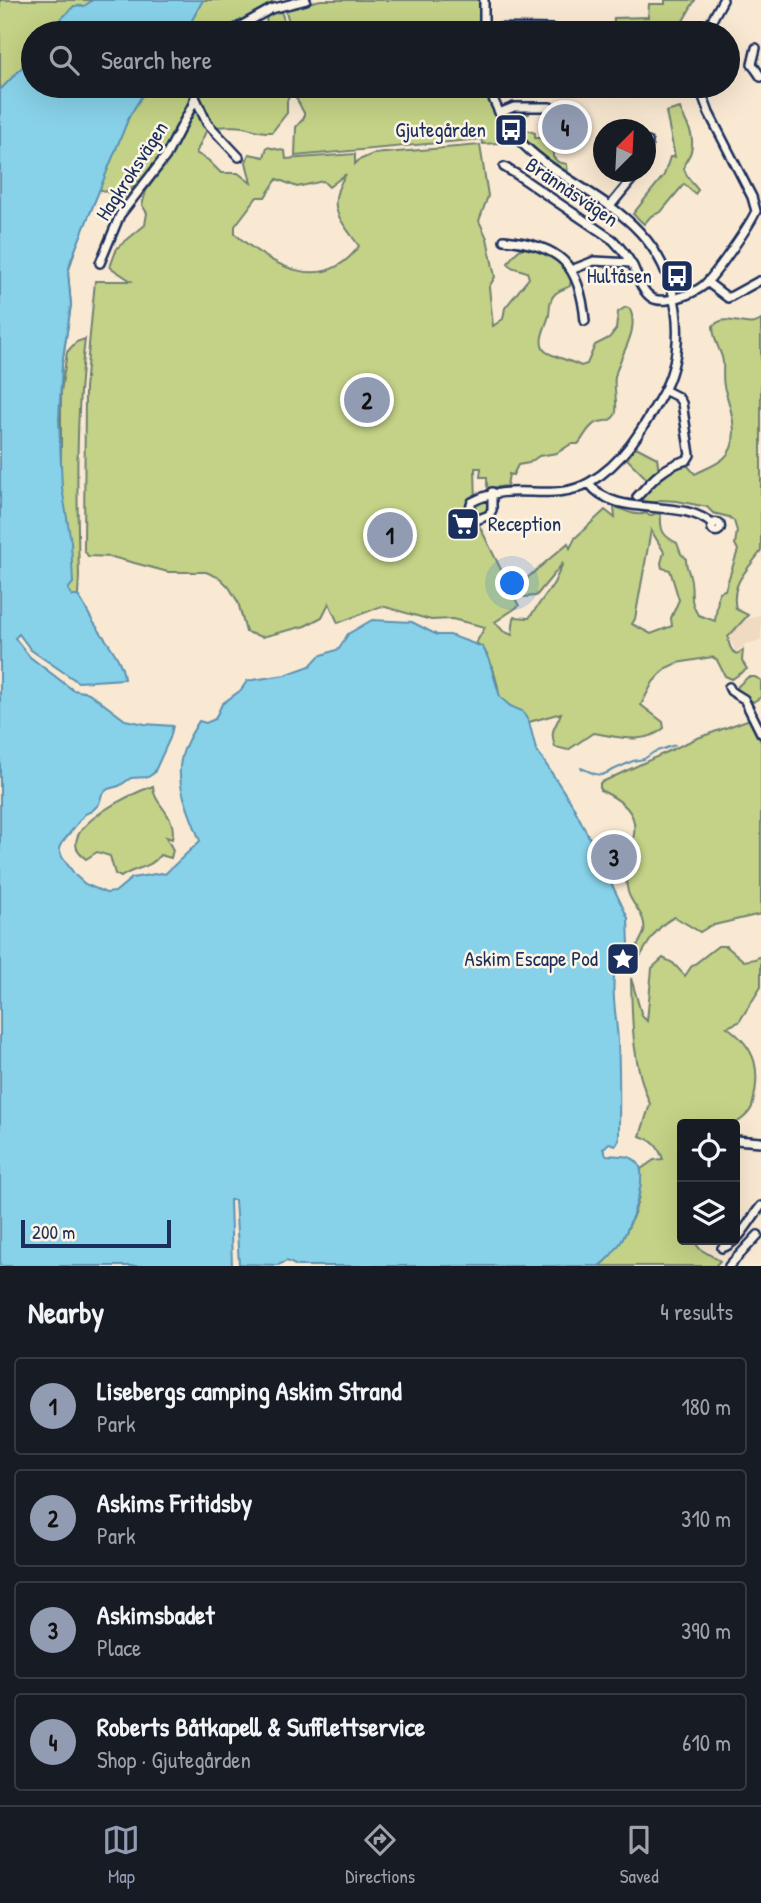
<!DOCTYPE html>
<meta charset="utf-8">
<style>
:root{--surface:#171b24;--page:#242831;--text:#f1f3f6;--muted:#9ea1a6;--line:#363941;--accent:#919bb2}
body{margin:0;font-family:"Patrick Hand",sans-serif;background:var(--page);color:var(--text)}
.controls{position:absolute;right:21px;bottom:21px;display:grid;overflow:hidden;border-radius:7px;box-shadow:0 7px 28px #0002}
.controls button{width:63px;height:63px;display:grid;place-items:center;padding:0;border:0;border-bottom:2px solid var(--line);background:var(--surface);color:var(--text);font:35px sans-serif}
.compass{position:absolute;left:593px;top:119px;width:63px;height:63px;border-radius:50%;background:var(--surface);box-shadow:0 7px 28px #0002;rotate:24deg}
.scale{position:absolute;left:21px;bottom:18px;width:150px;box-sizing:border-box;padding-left:7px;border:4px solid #1b2f5e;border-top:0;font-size:19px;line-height:24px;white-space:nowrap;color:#1b2f5e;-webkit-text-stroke:5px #fcf5e5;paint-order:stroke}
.you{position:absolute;left:513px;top:584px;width:24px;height:24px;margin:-18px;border:5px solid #fff;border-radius:50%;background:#1a73e8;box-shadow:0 0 0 10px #1a73e833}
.badge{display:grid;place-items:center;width:46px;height:46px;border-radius:50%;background:var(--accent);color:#111;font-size:23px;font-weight:700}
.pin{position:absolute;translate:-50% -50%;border:4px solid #fff;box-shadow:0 2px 7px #0006}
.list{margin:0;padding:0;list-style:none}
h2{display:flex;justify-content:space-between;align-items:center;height:91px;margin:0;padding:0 28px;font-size:30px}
h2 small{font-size:23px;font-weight:400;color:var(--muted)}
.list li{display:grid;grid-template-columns:46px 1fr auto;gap:21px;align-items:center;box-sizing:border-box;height:98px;margin:0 14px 14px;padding:0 14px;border:2px solid var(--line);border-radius:7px}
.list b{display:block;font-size:26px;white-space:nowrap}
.list p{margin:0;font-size:23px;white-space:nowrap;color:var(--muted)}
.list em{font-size:23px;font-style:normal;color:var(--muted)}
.icon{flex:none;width:38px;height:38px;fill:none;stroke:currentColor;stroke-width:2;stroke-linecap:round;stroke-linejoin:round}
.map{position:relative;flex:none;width:761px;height:1266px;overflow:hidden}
.search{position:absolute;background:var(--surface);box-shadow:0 7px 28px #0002;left:21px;right:21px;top:21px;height:77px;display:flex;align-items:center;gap:18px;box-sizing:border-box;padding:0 24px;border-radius:38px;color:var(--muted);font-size:26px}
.sheet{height:539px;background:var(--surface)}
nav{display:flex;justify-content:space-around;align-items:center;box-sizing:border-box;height:98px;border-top:2px solid var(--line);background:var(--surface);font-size:19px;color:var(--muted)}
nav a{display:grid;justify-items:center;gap:4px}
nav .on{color:var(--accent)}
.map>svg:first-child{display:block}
.built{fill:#f0dac1}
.green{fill:#c3d286;stroke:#6f8072;stroke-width:2;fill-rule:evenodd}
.water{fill:#88d2e9;stroke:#5c91b1;stroke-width:2}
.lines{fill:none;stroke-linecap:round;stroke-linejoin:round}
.stream{stroke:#5c91b1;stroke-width:2}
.minor-casing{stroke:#1b2f5e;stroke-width:12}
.minor{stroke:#fcf5e5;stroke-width:7}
.labels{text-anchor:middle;stroke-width:5;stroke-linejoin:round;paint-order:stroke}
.poi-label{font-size:21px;fill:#1b2f5e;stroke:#fcf5e5;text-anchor:end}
.street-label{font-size:21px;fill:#1b2f5e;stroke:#fcf5e5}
</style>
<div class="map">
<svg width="761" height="1266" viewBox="0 0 761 1266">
<rect width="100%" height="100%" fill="#fae9d2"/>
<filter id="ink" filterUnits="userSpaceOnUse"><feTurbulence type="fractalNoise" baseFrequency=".0143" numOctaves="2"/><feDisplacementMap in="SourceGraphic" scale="14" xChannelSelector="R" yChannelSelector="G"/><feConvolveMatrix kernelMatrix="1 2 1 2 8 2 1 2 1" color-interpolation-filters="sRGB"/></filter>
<g filter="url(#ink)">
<!-- built -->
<path class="built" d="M761,614V639L756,642L747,643L736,652L730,638L734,631L745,620Z"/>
<!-- green -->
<path class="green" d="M0,0H273L271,6L223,33H33V86H172L193,96L157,163L123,198L99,189L81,230L68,273L71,305L62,364L59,419L61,469V392L67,352L76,342L85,339C75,418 77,496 79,576L78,596H72L68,589L70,585L0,544Z
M321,0H479L481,33H292L285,8Z
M665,0H695L676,33H613L614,18L648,17L649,4H665Z
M278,9L281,11L288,33H234L243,28H264L266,25L267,14Z
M200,86H486L497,116L516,142L483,144L482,139L295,156L296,127L304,118V113L292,90L287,101V113L272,132C261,133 254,129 243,127C233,125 224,127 214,127L200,103Z
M195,105L208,127L196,153L208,160L221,173H238L251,183L246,162L249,154L264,157L267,147L285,151L286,159L355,154V164L359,160L373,154L480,145L488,196L479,221L487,238L494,272L495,277L489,287L493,326L503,319L505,308L529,278L527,272L511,267L508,263C511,258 518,249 525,247C543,242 564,263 571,278L570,286C565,289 559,290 555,294C549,300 550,307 549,315C547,325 536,341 545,351C550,356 573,361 581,366L587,364L595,345L609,338L616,329L618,312L626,307L630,309C640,332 619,355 615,377C613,388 619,409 615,415C610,423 603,420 596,423C587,427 584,438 578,444H571L557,453L539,456L529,463L518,465L513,475L509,474L507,486L489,488L487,486V477H480L481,468H475L476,504L486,499L488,504L485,513L476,514L477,521L519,606L495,622L503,631L512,635L514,617L529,618L554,583L563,563L536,596L524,597L519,585L568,543L570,548L575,538L605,510L615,518L614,506C623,510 636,517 646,513L650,516L656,513L661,515C660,531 663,536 677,543L681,554L686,558C685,567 690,572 691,581C693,597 689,600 698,615L715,621L719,592L725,590L738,550L735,544L737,531L734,521L729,517L713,513L707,507L677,501L660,500L654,503L637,501L660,475L682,464L688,466L695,474C704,469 717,465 724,458C742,442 731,409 725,390C721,379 725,368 722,357C718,346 713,337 713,326C728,311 746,331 761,320V551C748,570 730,582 736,609L748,615L728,637C729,644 730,651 737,654L743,650L742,661L747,669L732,679L725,676L717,660L712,657L677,663L666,668L653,682L641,705L663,722L664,728C644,746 616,736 593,733L568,750L555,747C549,728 556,728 561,713L529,722C520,707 507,709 500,697C499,695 498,689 498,687C494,672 489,650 476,643L485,627L452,619L431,620L382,606L338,623L329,603L322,617L305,626L262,637L246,632L238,602L229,587L220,578L206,572H168L112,557L88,556L84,550L85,388L95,281H131L110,267L117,248L145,225L147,213L142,205L146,191L169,159ZM346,174C325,206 339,218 359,246C323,296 271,265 235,234V226L257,197H265L277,179L297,187L323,181L329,187ZM651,530L664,552L661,563L662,568L670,570L679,600L671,618L672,626L651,634L632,624L635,619Z
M680,108C683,119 692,129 692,140C694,168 669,156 698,190L695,194L684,184L661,212L651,216L644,224L633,214L664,175L670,157H675L666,112Z
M510,109H529V114L524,115V129L535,133V138H553V157L558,162L567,164L568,174C542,156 525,145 506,119L511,116L508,111Z
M636,447L657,458L659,471L649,481L627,459Z
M748,677H755L761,680V697L753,702L737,689L738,686Z
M750,719L761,742V914L710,926L700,932L675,917C654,925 642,956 630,973C631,964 633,955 637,947C639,942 643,936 644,932C647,915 632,906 628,892C617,847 664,819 600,790V783L695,739Z
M153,786C153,805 178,815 172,839L166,837L173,850L171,858L160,855C151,869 134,867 121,877L115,874L110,856L97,852L86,859C84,857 80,855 78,851C64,824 134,793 153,786Z
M718,946H726L744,961L755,959L761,956V987L739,1022L727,1027C758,1049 761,1072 752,1107C749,1114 739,1123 732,1124C717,1128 698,1124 682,1124V1240H693L700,1249L720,1261L715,1266H599C625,1246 643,1202 641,1169L654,1160L663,1159C658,1146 654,1141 640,1136L650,1104C632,1063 632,1022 631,978L642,1016L647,1021L652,968L663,958L673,963L685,976L691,967Z"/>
<!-- water -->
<path class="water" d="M93,0H203L185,33H47L74,6H84Z
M33,56V86H148L129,117L71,260L68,273L71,305L62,364L59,419L62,488L71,542L73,583L68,589L72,596H78C84,603 87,612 92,620C103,637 123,659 124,679L78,682L31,650L19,634L15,638L30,657L73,690L89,693L125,720L145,724L173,726L170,738L154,773L148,777L131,778L119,786L108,789L102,794L99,804L92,811L85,814L61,844L59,848L62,857L76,876L85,884L106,893L115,892L132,878L161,873L165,874L200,841C192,819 178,791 180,767C181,750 191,734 199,721L206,723L215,719L222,704L241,690L247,681L285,675L310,666L319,656L339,649L348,634L372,620L412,622L437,635H450L483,647L489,660L500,697L510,706L522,711L529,722L536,749L572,804L592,843L628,918L629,945L618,955C609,985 616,1011 618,1041C620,1074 619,1107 619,1140L616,1145L609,1143L603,1149L606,1155C616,1156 630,1154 637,1162C650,1175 629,1228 621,1242C615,1251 607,1260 599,1266H297L287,1261L278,1265L239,1264L235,1200H230L232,1266H0V90Z"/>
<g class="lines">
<!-- stream -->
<path class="stream" d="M581,768L595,774L602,775L633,761L644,759L654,752L675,745"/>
<defs>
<path id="minor" d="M484,0V31
M484,28L553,29
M228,33L271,9L306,0
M705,33L723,0
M756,48L752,64L761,77
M489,86C518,195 658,181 676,310C680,341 676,371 660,398C642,430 623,463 590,482C551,505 514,479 472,502L469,510L472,516L479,519L489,515L492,510V492
M196,99L207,123L239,157
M499,113L514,107H550
M646,162L648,142
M504,167L516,174L613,240C621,248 627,256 633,266C638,277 641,291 652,298C664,305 693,294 703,286C714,277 750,225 756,211L752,197L709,113L699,86
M611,205L638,172
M504,240C560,245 580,264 585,321
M100,263L120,215L166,156L193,104L198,86
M571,270L594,261L631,263
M707,282L728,298L759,281
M589,483C616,521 681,495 713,525
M637,497C652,480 664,466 687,460L690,455L682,403L678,397L664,390
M711.5 527a4.5 4.5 0 1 1 9 0a4.5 4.5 0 1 1-9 0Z
M729,687L731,691L744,699L761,733
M735,1140L761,1142
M722,1248C739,1243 750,1219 761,1206
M729,1266L758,1235"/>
</defs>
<!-- minor casing -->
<use href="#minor" class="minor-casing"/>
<!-- minor -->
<use href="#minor" class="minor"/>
</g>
</g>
<!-- icons -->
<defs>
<symbol id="bus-square" viewBox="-11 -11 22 22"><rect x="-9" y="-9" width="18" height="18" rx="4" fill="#1b2f5e" stroke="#fcf5e5"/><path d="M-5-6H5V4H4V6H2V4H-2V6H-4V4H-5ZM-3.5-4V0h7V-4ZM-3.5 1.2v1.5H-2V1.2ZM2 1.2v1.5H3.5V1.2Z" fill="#fff"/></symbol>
<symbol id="supermarket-square" viewBox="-11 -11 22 22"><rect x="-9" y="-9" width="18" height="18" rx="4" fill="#1b2f5e" stroke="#fcf5e5"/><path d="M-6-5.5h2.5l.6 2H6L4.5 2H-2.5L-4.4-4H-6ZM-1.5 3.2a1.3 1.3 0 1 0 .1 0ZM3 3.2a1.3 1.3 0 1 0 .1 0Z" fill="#fff"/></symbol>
<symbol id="sight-square" viewBox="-11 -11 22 22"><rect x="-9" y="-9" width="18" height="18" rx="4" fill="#1b2f5e" stroke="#fcf5e5"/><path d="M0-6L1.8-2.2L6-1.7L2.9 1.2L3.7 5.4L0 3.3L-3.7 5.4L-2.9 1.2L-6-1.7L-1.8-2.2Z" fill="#fff"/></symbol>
</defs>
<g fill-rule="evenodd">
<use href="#bus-square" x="492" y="111" width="38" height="38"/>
<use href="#bus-square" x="658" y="257" width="38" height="38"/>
<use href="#supermarket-square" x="444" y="505" width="38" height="38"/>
<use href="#sight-square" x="604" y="940" width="38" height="38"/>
</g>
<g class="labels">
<!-- poi labels -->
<g class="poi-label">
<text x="486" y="137">Gjutegården</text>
<text x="652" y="283">Hultåsen</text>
<text x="488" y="531" text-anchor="start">Reception</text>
<text x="598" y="966">Askim Escape Pod</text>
</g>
<!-- street labels -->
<g class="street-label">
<text transform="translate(132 171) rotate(-57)" y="7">Hagkroksvägen</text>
<text transform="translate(572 192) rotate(34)" y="7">Brännåsvägen</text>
</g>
</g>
</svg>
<div class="controls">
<button><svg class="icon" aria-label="locate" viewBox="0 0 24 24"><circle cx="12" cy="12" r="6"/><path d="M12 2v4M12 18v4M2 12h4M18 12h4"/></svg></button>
<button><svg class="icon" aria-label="layers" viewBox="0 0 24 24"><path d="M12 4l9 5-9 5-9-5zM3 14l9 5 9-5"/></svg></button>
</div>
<svg class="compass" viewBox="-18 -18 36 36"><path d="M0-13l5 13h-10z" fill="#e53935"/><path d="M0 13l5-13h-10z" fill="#9ea1a6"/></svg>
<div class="scale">200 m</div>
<div class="you"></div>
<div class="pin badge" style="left:390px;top:535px">1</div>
<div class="pin badge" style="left:367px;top:400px">2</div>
<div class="pin badge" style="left:614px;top:857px">3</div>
<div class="pin badge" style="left:565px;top:127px">4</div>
<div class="search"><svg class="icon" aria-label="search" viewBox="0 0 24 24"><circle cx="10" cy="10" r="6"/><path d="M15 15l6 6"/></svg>Search here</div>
</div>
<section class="sheet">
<h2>Nearby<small>4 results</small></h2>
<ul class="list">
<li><span class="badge">1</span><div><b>Lisebergs camping Askim Strand</b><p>Park</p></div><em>180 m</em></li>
<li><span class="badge">2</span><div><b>Askims Fritidsby</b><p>Park</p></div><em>310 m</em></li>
<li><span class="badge">3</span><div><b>Askimsbadet</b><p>Place</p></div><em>390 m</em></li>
<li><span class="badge">4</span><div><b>Roberts Båtkapell &amp; Sufflettservice</b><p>Shop · Gjutegården</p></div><em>610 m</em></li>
</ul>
</section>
<nav>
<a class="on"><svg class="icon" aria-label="map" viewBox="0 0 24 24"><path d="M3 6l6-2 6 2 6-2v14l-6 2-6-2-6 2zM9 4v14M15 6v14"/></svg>Map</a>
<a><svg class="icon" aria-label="directions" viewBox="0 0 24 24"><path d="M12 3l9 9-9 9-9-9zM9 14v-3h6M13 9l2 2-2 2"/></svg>Directions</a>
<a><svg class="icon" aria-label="saved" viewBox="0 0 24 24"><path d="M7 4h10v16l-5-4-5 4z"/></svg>Saved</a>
</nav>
